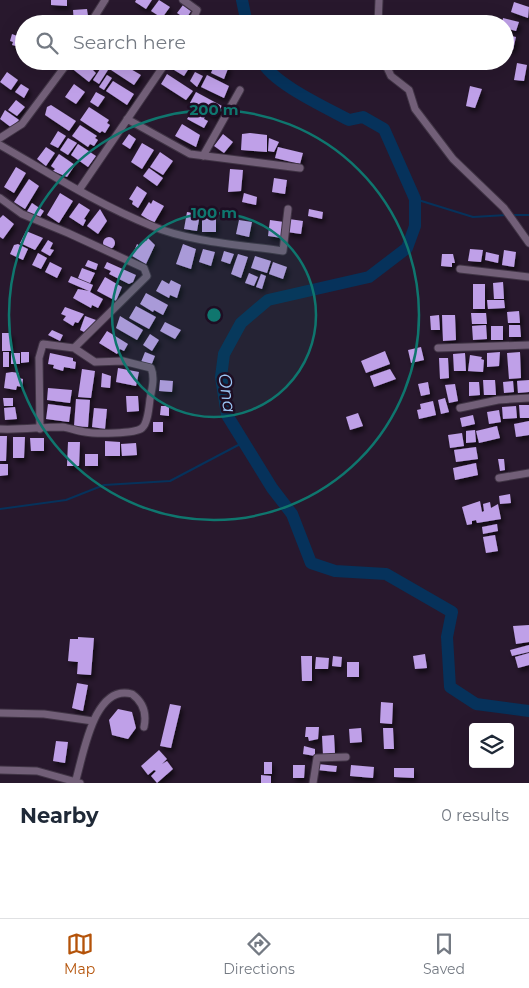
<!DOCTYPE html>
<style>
:root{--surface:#fff;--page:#f2f2f3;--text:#1f2937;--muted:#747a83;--line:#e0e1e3;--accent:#b45309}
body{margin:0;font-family:Montserrat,sans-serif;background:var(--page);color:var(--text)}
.controls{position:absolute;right:15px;bottom:15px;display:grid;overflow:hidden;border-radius:5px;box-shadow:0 5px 20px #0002}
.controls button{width:45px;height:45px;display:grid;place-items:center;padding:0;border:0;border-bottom:1px solid var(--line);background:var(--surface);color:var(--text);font:25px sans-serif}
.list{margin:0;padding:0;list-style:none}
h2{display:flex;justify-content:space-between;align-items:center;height:65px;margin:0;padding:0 20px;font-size:21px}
h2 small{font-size:16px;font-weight:400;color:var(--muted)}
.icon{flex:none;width:28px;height:28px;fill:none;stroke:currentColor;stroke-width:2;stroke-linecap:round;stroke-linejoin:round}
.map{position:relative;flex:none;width:529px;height:783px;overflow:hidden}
.search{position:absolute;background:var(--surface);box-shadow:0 5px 20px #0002;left:15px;right:15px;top:15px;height:55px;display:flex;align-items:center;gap:12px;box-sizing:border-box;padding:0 18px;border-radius:28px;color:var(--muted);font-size:19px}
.sheet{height:135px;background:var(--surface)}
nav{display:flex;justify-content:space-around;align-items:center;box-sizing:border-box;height:70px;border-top:1px solid var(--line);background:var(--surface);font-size:14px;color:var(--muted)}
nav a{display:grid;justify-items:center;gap:2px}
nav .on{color:var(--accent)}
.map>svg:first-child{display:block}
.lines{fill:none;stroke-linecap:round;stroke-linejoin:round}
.stream{stroke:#06325b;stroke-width:2}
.river{stroke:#06325b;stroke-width:12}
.building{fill:#bfa0e8;filter:url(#shadow)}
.minor-casing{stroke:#403445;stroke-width:9}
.minor{stroke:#725f78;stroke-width:7}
.ring{fill:none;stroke:#0f766e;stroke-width:2.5}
.labels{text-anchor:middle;stroke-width:5;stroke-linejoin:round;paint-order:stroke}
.water-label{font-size:18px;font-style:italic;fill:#9cc7f7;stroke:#1e0e23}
.centre{fill:#0f766e;stroke:#1e0e23;stroke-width:2.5}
.ring-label{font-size:15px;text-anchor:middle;font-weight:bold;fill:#0f766e;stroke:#1e0e23;stroke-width:5;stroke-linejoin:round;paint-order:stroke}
</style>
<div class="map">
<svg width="529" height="783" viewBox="0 0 529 783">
<defs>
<filter id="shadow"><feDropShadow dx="2.5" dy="4" stdDeviation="2.5" flood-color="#0009"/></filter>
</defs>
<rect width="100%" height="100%" fill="#28182d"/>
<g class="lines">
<!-- stream -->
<path class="stream" d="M415,199L473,217L507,215
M511,215H529
M0,509L66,500L104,485L170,481L244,442"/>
<!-- river -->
<path class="river" d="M242,0L247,24
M262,61C272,83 327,108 349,120L363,117L384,129L415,199V226L407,248L369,277L268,300L241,323L224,354L221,377L227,415L272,488L292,514L311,563L335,571L386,574L452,612L447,637L450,687L476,704L529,711"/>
</g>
<!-- building -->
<path class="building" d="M51,0H67V6L51,5Z
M136,0H152L146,9L135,2Z
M159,0L170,7L162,18L151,11Z
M514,2L529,7L528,18L511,12Z
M183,5L191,11L186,19L177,13Z
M87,9L88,16H85L83,23L74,24L73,10Z
M104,15L120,24H109L102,19Z
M503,18L519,22L516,31L505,28V24H502Z
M12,34L20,37L19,40L24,41V48L12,45L13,42L10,41Z
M506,35L516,37L513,50L505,49Z
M75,61H84L96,73L89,82L70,67Z
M117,61L141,75L134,85L111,70Z
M176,61H185L191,65L184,76L174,70L175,68L173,66Z
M193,61H212L207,70Z
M216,61L229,66L224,79L211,73Z
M517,63L527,65L524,81L514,80Z
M102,66L108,70L99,84L93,80Z
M7,72L18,80L11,90L0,82Z
M195,72L203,76L197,87L190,81Z
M167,74L193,91L186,100L161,84Z
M107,75L112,78L104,90L99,87Z
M207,75L229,86L224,98L201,87Z
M113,81L134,94L127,105L106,91Z
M21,84L29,89L24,98L15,92Z
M74,84L85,92L76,104L65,97Z
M470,86L482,89L475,108L466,106Z
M96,92L105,97L98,107L90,102Z
M196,92L222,106L215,117L190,103Z
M16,100L25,107L17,116L8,110Z
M51,105L76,121L69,131L45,115L47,107Z
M89,107L109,120L107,123L110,125L105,133L102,131L100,133L80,120Z
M5,110L19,120L12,128L0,119Z
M193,110L205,116L204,119L208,121L204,128L187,119Z
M182,124L200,135L196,147L175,136Z
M80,125L97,136L95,138L98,140L94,146L90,144L88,147L72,136Z
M58,131L66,136L58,148L50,144Z
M250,133L267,135V152L241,150L242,134Z
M129,134L136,139L130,149L122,144Z
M223,134L233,142L224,153L214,146Z
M68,138L77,143L68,155L60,150Z
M269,138L279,142L274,152L268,151Z
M142,143L154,150L142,169L131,162Z
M78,144L96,156L88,167L71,155Z
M46,147L55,153L46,166L37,159Z
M278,147L303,153L300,164L275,158Z
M160,152L173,161L163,175L150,167Z
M59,154L75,165L67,177L53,171L55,169L51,166Z
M16,167L26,173L14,193L4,187Z
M149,168L163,178L157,186L143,176Z
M230,169L243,170L241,191L228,192Z
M274,178L287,180L285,194L272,192Z
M29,179L39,186L25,209L14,202Z
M137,186L147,193L138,208L132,204L133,201L129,199Z
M60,193L73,201L59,223L47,215Z
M244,193L257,197L256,205L242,202Z
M153,200L164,206L154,223L141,215L149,202L151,204Z
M32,203L44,211L38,220L26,213Z
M79,203L90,210L84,219L86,220L83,226L69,217Z
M100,209L107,221L98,234L87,226Z
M309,209L323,212L322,219L308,216Z
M187,212L200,214L197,231L184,229Z
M3,215L14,224L3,239L0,237V218Z
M202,218H216V232H202Z
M289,219L303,221L301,234L287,232Z
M239,220L252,222L249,237L236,234Z
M270,220L284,222L282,238L268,236Z
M26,231L43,238L35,250L20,243Z
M103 243a6 6 0 1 1 12 0a6 6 0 1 1-12 0Z
M148,238L155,245L146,264L132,256L137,244L140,246L144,240L146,241Z
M48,240L53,243L50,249L54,250L50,256L41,251Z
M18,244L28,249L23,260L10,254L14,245Z
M183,244L196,249L191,269L176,264Z
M203,249L215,252L211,266L199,262Z
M470,249L483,250L481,262L468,261Z
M504,250L516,252L514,267L502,265Z
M224,251L234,254L230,264L221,261Z
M486,252L499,255L498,263L485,260Z
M38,253L47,258L41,269L32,265Z
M238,254L248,257L241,278L231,274Z
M442,254H453L455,263H452V267L441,266Z
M255,256L271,261L267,273L251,268Z
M88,260L98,264L96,270L85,266Z
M50,262L62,268L57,278L45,272Z
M107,262L136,275L133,282L129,284L109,274L111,271L104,268Z
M273,262L287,267L283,279L269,274Z
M82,268L95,273L90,283L78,278Z
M249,273L258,277L254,286L245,283Z
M261,274L266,276L262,289L256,287Z
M71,276L93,285L90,292L103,299L98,308L92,305L91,308L73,298L78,289L89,291L68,282Z
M105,277L122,287L116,301L97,291Z
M162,280L169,284L171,280L181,285L177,298L170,295L169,298L156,291Z
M503,282L504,299H494L493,283Z
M473,284H485V309H473Z
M146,293L168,305L163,315L154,310L153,312L140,304Z
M487,300H504L505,308L488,309Z
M136,306L156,317L149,329L129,318Z
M65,307L84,314L78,323L75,322L73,326L63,320L66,316L61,314Z
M519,311L520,323H508L507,312Z
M471,313H486L487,324H472Z
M439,315L440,330H431L430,316Z
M442,315H455L456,340L443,341Z
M85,316L96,320L93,329L86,333L80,330Z
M120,316L143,330L137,340L116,328Z
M165,322L181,330L175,339L160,331Z
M486,325L487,339L473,340L472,326Z
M509,325H520L521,337H509Z
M491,326H503V340H491Z
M52,330L63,335L60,341L48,335Z
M107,331L128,344L124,351L120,349L117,354L99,343Z
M2,333H11V351H2Z
M150,334L159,340L152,351L143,345Z
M421,347L424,360L411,363L408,350Z
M385,351L390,364L366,373L361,361Z
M3,352H9V367H3Z
M21,352H29V362L21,363Z
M145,352L155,356L151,366L141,362Z
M500,352L499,366L487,367V353Z
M520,352L521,378L509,379L507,353Z
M11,353H20V364H11Z
M50,353L73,358V361L76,362L75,369L64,367L63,371L53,368L54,365L48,364Z
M465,353L466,371H454L453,354Z
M470,355L482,357L481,359L484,360L483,372L468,371Z
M439,358H448L449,378L440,379Z
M118,368L139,372L136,386L116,382Z
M82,369L95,371L91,398L78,397Z
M390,369L396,379L374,387L370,376Z
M12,372L19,373L18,378L23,379L22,387L17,386L16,390L4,388L6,373Z
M102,373L111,376L110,388L101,387Z
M160,380L173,381L172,392L159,391Z
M483,380H495L496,395H484Z
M529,380V392L518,393L517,381Z
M513,381L514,392L504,393L503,382Z
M428,382L430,394L421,396L418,384Z
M469,382H479L480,395L469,396Z
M455,384L458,401L449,403L445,385Z
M48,388L72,390L70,403L47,400Z
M126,396H138L139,411L127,412Z
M3,398H13V406H4Z
M445,398L449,412L441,414L438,400Z
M76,399L90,400L88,427L74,426Z
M433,401L436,415L419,419L417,410L421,409L420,404Z
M48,404L71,407L69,422L46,419Z
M519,405H529V418H520Z
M161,406H169V416L160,415Z
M516,406L517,418L503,419L502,407Z
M15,407L17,419L5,420L4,408Z
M94,408L107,409L105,429L92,427Z
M499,410L501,422L489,424L487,412Z
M358,413L363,426L350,430L346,417Z
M473,415L475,424L462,427L460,418Z
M529,421V435L516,437L514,424Z
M153,422H163V432H153Z
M497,426L500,438L479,443L476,431Z
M475,430L476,442L466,443V431Z
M462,433L464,446L450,448L448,435Z
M0,436H7L6,461H0Z
M13,437H25L24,458H13Z
M30,438H44V451H31Z
M105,441L120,442V456H105Z
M68,442H80L79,466H67Z
M136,443L137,455L122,456L121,444Z
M476,447L478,459L456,462L454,450Z
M85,454H98V466H85Z
M498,459H504L505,470L500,471Z
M476,463L478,475L455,480L453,468Z
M0,464H8V475L0,476Z
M510,494L511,503L500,504L499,496Z
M480,501L482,512L484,511L483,504L490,502L491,508L498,504L501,519L477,523L476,520L472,521V524L467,525L462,507Z
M497,524L498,531L483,534L482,527Z
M495,535L498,551L486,553L483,537Z
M529,625V642L516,644L513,626Z
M78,637L94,638L91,675L77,674L78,662L68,661L70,639H78Z
M529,645V652L512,656L510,650Z
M529,653V665L518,668L515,657Z
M425,654L427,668L415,669L413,656Z
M301,656H312V681H302Z
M333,656L342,657L341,667L332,666Z
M316,657L329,658L328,669H315Z
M347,662H359V677H347Z
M77,683L88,685L83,711L72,708Z
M381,702L393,703L392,724L380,723Z
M170,704L181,706L171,748L160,746Z
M118,709L132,712L136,728L128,739L112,735L109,720Z
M306,727H319L318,739L309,741L308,737H305Z
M361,728L362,742L350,743L349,729Z
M383,728H393L394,749H384Z
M334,735L335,754L323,755L322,736Z
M56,741L68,742L65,763L53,761Z
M304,746L315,749V756L303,754Z
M159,750L167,759L162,764L167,761L173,769L157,783L151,776L156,771L154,770L148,775L141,766Z
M264,762H272V774H264Z
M318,764L337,766L336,772L317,770Z
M293,765H305L304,778H293Z
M351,765L374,767L373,778L350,776Z
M394,768H414V778L394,777Z
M261,775L271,776V783H261Z"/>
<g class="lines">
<defs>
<path id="minor" d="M183,0L197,10L191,24
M90,24L105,0
M378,24L379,0
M384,61L391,76L409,90L415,109L453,159L504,208L529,243
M127,119L190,154L300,168
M0,138L22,124L69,61
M0,145C49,173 99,205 152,226C190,242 241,245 283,251L288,209
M203,156L240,90
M79,190L167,61
M0,198L22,214L68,233L144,268L147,276L74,348
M460,269L529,277
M438,348L529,345
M460,408L498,400L529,398
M0,429C21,430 41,427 62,427C70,428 77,431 85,432C95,434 135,434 142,428C148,423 149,407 150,399C152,389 155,377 151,368L123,361L95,362L74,348L43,344L39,358L40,429
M499,478L529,473
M0,713L44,714L93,721
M0,770L37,771L80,783
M75,783C83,758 93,683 132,694C143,702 147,713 144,727
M313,783L317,758L346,757"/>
</defs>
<!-- minor casing -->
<use href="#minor" class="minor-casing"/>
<!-- minor -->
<use href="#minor" class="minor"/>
</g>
<!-- distance rings -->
<circle cx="214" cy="315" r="102" fill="#0f766e" fill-opacity=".12"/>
<g class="ring">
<circle cx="214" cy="315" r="102"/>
<circle cx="214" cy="315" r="205"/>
</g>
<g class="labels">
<!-- water labels -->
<g class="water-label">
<text transform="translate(227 393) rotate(82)" y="6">Ona</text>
</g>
</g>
<circle cx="214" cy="315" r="8" class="centre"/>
<g class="ring-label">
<text x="214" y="115">200 m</text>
<text x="214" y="218">100 m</text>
</g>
</svg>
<div class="controls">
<button><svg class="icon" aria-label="layers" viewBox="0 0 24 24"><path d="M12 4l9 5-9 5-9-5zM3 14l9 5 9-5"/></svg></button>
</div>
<div class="search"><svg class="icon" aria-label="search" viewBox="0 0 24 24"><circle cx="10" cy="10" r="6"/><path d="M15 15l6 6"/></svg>Search here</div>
</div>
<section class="sheet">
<h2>Nearby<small>0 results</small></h2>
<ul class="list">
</ul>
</section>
<nav>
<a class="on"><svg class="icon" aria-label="map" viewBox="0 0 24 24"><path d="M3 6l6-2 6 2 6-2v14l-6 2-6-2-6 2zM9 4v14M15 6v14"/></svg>Map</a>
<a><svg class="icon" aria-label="directions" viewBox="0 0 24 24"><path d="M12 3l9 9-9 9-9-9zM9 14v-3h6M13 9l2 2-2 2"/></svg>Directions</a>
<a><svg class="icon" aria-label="saved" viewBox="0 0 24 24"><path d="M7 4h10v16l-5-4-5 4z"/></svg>Saved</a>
</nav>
